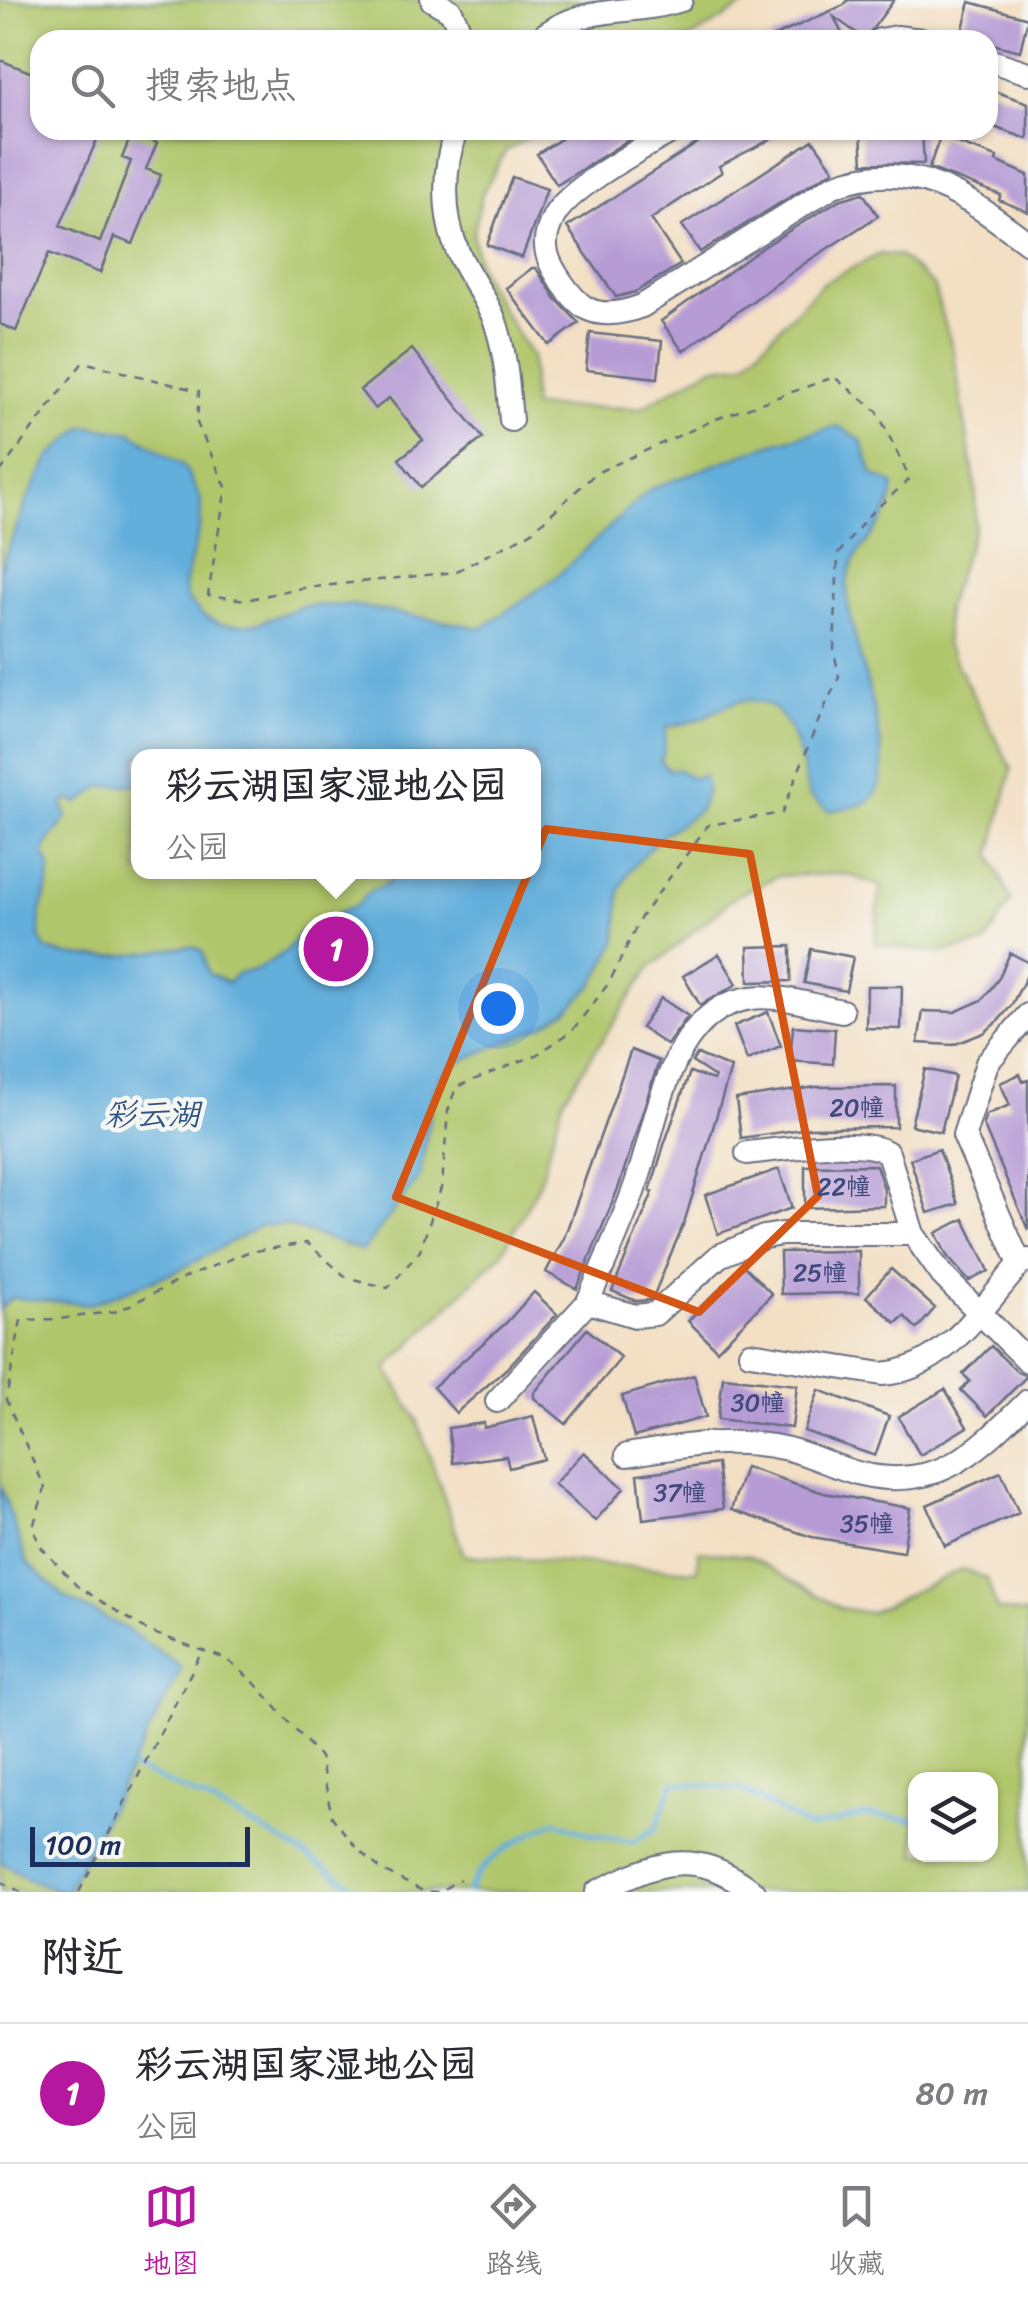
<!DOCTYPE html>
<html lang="zh">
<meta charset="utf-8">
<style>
:root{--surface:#fff;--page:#f2f2f3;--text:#2b2b33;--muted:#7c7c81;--line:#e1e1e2;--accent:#b5179e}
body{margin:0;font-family:Sriracha,"LXGW WenKai TC",sans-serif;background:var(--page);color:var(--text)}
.controls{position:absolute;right:30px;bottom:30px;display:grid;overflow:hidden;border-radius:20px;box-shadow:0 2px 8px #0004}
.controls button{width:90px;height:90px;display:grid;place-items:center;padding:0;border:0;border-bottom:2px solid var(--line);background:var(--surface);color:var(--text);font:50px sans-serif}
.scale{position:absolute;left:30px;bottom:25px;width:220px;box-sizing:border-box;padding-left:10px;border:5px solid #1b2f5e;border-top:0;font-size:28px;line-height:35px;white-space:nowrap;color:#1b2f5e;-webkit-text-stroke:8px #f6f6f2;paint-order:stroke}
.you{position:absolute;left:498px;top:1008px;width:35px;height:35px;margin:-25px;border:8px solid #fff;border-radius:50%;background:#1a73e8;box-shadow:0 0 0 15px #1a73e833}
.badge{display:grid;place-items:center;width:65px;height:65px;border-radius:50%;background:var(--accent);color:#fff;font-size:32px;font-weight:700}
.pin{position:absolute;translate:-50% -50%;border:5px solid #fff;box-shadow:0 2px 10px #0006}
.popup{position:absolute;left:131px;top:749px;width:410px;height:130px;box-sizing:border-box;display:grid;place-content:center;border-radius:20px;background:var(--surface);filter:drop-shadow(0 2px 8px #0005);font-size:32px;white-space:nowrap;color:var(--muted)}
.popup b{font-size:38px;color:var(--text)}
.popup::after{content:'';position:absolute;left:50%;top:100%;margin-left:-20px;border:20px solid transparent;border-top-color:var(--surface)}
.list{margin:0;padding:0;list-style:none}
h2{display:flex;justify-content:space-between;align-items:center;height:130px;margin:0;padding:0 40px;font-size:42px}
h2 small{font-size:32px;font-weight:400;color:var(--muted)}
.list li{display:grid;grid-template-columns:65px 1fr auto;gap:30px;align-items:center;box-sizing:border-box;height:140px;padding:0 40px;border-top:2px solid var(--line)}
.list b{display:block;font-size:38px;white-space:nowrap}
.list p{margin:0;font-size:32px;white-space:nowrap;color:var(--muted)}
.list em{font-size:32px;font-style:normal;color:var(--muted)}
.icon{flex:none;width:55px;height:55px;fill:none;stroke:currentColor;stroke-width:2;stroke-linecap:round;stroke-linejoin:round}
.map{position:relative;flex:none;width:1028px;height:1892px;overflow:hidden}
.search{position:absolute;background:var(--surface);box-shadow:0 2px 8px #0004;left:30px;right:30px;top:30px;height:110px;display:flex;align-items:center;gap:25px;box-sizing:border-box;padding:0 35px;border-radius:30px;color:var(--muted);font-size:38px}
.sheet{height:270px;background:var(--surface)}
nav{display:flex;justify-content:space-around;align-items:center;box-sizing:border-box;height:140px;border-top:2px solid var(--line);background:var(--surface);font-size:28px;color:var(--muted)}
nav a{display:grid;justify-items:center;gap:5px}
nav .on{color:var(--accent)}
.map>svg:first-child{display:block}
.green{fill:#b0c66b;stroke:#667a64;stroke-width:2.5;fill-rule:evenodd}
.water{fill:#63afdc;stroke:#3f6f9d;stroke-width:2.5;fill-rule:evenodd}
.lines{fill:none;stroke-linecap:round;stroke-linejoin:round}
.stream{stroke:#63afdc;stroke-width:5}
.building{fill:#b69bd5}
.minor-casing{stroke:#676d81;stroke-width:26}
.path{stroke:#676d81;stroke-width:2.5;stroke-dasharray:8 8;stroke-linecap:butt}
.minor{stroke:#fff;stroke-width:22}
.marked{fill:none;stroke:#d45514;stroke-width:8;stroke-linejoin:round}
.labels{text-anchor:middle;stroke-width:9;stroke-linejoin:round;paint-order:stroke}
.number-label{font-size:25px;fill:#424a7c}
.water-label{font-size:32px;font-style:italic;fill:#315584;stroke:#f6f6f2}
</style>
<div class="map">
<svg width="1028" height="1892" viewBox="0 0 1028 1892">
<rect width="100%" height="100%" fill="#f6f6f2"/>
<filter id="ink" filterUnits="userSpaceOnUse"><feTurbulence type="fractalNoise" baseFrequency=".01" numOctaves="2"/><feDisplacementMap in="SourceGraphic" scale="20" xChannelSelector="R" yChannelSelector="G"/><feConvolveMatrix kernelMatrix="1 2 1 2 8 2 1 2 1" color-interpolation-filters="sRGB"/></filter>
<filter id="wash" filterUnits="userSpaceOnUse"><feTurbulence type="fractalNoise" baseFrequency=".0048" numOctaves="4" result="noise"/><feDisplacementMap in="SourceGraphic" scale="40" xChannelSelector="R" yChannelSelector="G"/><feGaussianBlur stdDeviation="2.25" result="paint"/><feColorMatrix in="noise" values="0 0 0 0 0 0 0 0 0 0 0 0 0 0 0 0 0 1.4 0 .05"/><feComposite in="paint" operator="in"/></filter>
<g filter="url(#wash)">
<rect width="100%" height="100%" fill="#f3dfc3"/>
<!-- green -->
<path class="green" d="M0,0H754L688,40H40V130H540L505,152L482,194L473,236L478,264L489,289L532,357V407L640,408L713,367L744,364L823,283L880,254L899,256L933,285L954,354L976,490L975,527L946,607V644L1012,769L991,855L1011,901L985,944L939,953L875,944L880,886L846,874L778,876L737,895L649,969L564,1098L538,1186L502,1253L387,1368L417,1420L464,1555L697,1571L699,1551L749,1556L840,1608L870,1613L961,1569L987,1578L997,1610L1028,1614V1892H0ZM138,756H534V872H138ZM916,1780H990V1854H916Z"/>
<!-- water -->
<path class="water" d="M84,426L131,432L184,466L201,500L200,526L184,586L188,600L203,616L220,624L241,625L259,623L303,606L351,605L482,628L555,578L650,489L773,443L838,426L861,440L873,475L894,484C892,529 856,539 848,579C838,624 913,775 867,802C858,808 840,808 829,811L809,796C800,760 793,692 740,701C727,703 715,712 704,717C692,722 679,725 666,727L664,753L660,761L668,769L679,770L692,778L704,776L707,790L699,811L661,836L630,870L620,890L617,941L593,985L568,1010L543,1026L452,1065L440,1077L434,1090L420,1176L363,1251L289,1226L262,1225L177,1271L91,1304L11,1298L0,1310V569L28,498L50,457ZM138,756H534V872H397L389,882L369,892L357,905L341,911L328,922L302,931L285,952L257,970L238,973L228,983L209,974C201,959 210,950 190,946C145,952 89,966 45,949C28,915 55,893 49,864C47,853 42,862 45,849C48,837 61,828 67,817L63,804L67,800L79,803L101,787L138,784Z
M0,1484L27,1563L67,1599L125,1628L182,1668L66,1892L30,1880L0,1861Z"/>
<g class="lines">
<!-- stream -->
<path class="stream" d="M132,1768C215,1801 289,1842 363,1892
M468,1892C483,1855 522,1839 555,1821L589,1834L633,1842L655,1829L674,1782L742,1790L810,1828L864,1815L916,1820"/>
</g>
<g id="blocks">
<!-- building -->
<path class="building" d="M848,0H894L865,39L834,17L845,40H766L844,5Z
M970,2L1028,18L1020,51L988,43V40L961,36Z
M0,60L40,76V130H101L60,226L100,242L131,161L122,158L132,133L157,143L146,169L161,175L133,244L114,237L100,273L49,253L16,331L0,324Z
M988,89L1028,103V139L988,125Z
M575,130H644L557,185L537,154Z
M708,130H789L719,166L722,172L651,219L681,264L635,292L616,297L567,227L710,135Z
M922,130L924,164L863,163L861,133Z
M940,137L997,157L996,161L1028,175V212L999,200L1001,195L929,168Z
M813,140L834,170L700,252L682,225Z
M512,177L547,189L522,258L487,245Z
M863,193L878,216L808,261L683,351L661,321L765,246L839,200Z
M532,268H536L556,299L579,323L549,345L506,288Z
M590,333L662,341L658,378L586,370Z
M412,349L483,438L421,487L399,459L423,440L389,398L375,409L360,390Z
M791,946V981L749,982L748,947Z
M811,949L853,957L846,991L804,983Z
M1010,953L1028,962V973L1011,1006L998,1021L984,1033L953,1045L918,1043L923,1011L955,1012L982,1000L999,978Z
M719,954L737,984L700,1005L683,976Z
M867,986H902L901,1029L866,1028Z
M661,998L688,1016L667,1045L641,1028Z
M768,1012L781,1046L747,1060L734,1026Z
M793,1026L835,1029L833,1064L790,1061Z
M631,1050L659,1061L619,1186L577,1289L546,1272L564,1238Z
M697,1054L731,1068L684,1223L670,1256L654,1295L649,1300L636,1301L612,1291L653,1192L650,1191L665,1142L690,1072L713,1080L715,1077L692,1062Z
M925,1069L955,1076L941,1132L911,1125Z
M1020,1074L1023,1082L1028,1080V1230L983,1124L986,1115L1010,1105L1000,1083Z
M896,1086V1127L809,1128L741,1138L736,1099L816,1087Z
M939,1149L958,1204L928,1213L910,1159Z
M876,1165L884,1189V1206L805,1208V1166Z
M779,1169L792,1208L718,1234L705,1195Z
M964,1219L989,1271L969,1281L947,1256L936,1233Z
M859,1251V1293L781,1294L780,1252Z
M743,1265L772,1294L717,1350L688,1321Z
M891,1269L935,1308L917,1329L904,1316L896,1323L866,1297Z
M534,1292L557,1314L507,1368L456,1413L433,1387L506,1323Z
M587,1329L621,1358L566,1424L534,1398V1393Z
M991,1346L1017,1372L1027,1376L987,1416L961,1390L970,1381L963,1374Z
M694,1375L706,1417L634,1437L622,1396Z
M723,1377L797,1385L792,1428L718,1419Z
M945,1389L967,1427L920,1455L898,1417Z
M819,1390L889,1416L875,1456L804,1431Z
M533,1416L544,1459L509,1468L506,1456L453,1463L448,1428L484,1423V1428Z
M584,1452L624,1488L595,1521L554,1484Z
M717,1464L723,1509L643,1519L638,1474Z
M745,1467L824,1493L910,1508L903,1552L812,1537L731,1510Z
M1001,1472L1019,1513L945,1546L927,1505Z"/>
</g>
</g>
<g filter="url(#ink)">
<use href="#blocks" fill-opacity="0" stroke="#676d81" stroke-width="2.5"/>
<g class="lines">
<defs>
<path id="minor" d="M432,0L451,11L464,40
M538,40C582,2 630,17 681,0
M880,40L897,37L922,40
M988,60L1028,73
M456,130C443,168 442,215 458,252C468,276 486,297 495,321C506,353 508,387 511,420
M674,130C643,148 571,186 554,216C550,224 545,236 546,246C546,264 572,301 588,309C604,317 626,312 642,306L833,186C913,156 966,196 1028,243
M747,1153C778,1150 863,1136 888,1153L913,1234L942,1275L1028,1361
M1020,1264L964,1135L987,1063L1028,1015
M588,1302C605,1260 625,1218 639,1175C659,1114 671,1009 751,998C779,994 814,1006 842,1011
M750,1353L882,1374C944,1370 982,1308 1020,1264L1028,1260
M497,1401L588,1302L635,1316L655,1314L719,1256L764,1237L782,1234H913
M627,1455C683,1446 731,1436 788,1449C813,1455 836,1468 861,1474C939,1492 977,1451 1028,1401
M597,1892C658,1862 694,1846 754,1892"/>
</defs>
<!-- minor casing -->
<use href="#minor" class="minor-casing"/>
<!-- path -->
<path class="path" d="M0,472L83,362L199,391L197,423L226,487L208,595L246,600L294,589L455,572L531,532L596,473L716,419L834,377L877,411L910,479L869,515L838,554L834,650L839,677L820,717L782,813L708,825L641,917L609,983L571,1032L536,1055L456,1087L448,1111L442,1185L420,1251L388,1288L346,1277L307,1243L248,1252L184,1278L118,1311L59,1319L21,1320L6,1400L45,1488L33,1527L40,1546L77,1586L148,1631L226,1659L252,1680L320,1757L332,1817L357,1849L383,1871L423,1891L439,1892L460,1879
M0,1881L21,1892
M79,1892L201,1653"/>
<!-- minor -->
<use href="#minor" class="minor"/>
</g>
</g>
<!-- marked area -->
<path class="marked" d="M546,829L750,854L818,1196L699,1312L396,1197Z"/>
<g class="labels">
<!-- number labels -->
<g class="number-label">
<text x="857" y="1116">20幢</text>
<text x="844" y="1195">22幢</text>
<text x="820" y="1281">25幢</text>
<text x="758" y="1411">30幢</text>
<text x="680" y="1501">37幢</text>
<text x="867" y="1532">35幢</text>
</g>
<!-- water labels -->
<g class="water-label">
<text x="152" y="1125">彩云湖</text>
</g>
</g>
</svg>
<div class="controls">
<button><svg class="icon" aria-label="layers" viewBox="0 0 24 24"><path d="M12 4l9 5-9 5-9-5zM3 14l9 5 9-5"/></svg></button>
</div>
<div class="scale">100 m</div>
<div class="you"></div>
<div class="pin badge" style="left:336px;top:949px">1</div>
<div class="popup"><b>彩云湖国家湿地公园</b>公园</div>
<div class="search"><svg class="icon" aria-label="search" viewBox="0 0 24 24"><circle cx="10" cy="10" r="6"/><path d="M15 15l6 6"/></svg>搜索地点</div>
</div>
<section class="sheet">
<h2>附近<small></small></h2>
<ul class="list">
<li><span class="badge">1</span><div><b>彩云湖国家湿地公园</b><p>公园</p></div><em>80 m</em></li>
</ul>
</section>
<nav>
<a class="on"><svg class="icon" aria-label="map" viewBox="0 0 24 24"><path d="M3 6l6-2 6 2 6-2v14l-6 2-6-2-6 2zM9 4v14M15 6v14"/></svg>地图</a>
<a><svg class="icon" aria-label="directions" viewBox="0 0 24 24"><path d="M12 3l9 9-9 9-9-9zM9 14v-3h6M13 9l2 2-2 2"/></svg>路线</a>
<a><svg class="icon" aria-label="saved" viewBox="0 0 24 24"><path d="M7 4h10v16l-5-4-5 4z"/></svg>收藏</a>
</nav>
